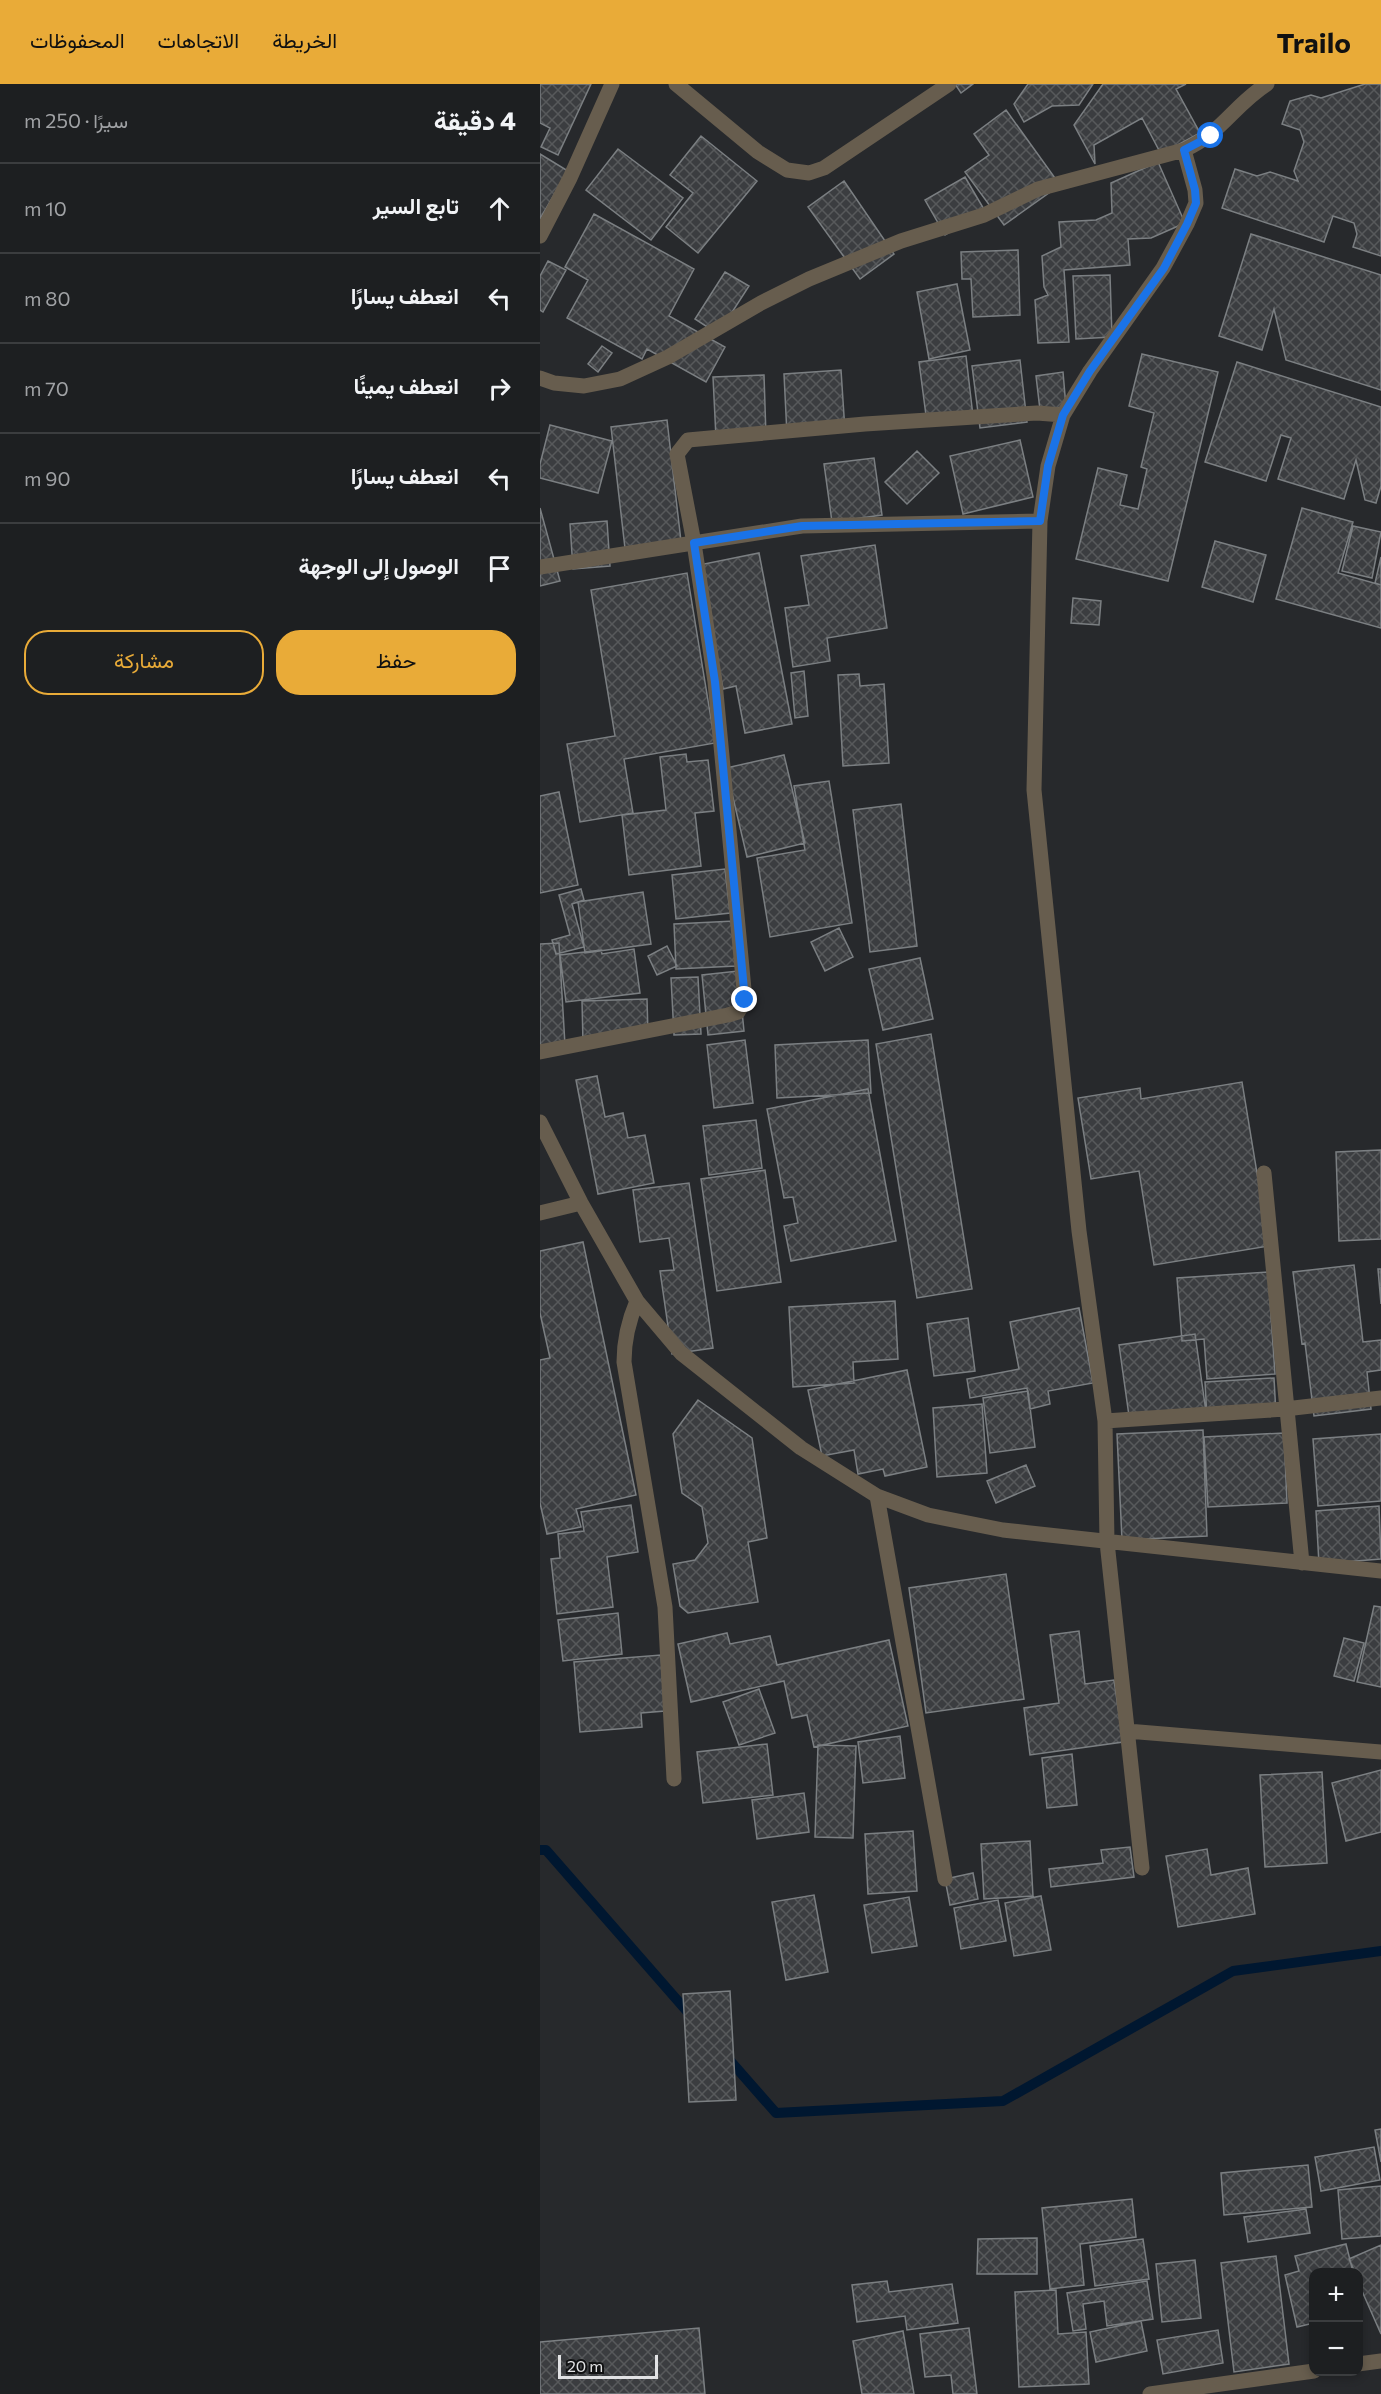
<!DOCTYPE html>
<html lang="ar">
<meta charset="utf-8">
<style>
:root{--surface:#1d1f21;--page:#25272a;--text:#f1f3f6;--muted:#a0a2a5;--line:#3b3d3f;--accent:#e9ab38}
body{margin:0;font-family:Commissioner,Vazirmatn,sans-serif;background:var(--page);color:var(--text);direction:rtl}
.controls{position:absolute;right:18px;bottom:18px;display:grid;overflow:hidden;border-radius:12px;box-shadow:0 3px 9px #0003}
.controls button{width:54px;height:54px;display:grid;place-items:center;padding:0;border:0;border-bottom:2px solid var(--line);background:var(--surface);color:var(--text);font:30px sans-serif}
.scale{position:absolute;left:18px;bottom:15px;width:100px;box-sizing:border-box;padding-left:6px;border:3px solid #e1e2e4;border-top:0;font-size:16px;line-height:21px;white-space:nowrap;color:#e1e2e4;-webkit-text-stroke:4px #111213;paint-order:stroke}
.stop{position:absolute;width:18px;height:18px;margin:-14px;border:4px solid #1a73e8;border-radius:50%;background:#fff}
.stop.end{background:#1a73e8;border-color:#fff;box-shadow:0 2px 6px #0008}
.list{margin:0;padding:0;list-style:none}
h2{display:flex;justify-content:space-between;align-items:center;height:78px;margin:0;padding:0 24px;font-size:26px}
h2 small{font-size:20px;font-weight:400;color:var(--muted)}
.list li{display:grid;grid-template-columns:39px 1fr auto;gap:18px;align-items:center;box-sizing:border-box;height:90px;padding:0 24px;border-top:2px solid var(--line)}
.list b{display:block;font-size:22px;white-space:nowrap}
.list em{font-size:20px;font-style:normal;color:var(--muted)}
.actions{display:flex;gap:12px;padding:18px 24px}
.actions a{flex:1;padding:14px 0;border:2px solid var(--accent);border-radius:24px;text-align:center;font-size:21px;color:var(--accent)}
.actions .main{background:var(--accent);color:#111}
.icon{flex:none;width:33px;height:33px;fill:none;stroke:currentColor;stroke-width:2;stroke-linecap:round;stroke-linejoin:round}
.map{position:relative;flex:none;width:841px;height:2310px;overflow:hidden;direction:ltr}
header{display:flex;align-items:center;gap:36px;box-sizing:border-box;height:84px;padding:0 30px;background:var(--accent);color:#111}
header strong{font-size:28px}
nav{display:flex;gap:33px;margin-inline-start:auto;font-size:21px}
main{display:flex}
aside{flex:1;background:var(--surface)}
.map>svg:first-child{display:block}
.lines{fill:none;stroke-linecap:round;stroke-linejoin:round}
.stream{stroke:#001730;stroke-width:10}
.building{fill:url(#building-cross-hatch);stroke:#7b7f82;stroke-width:1.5}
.minor{stroke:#675d4e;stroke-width:15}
.route{stroke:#1a73e8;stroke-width:8}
</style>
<header>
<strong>Trailo</strong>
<nav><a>الخريطة</a><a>الاتجاهات</a><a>المحفوظات</a></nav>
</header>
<main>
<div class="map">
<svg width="841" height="2310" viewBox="0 0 841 2310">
<defs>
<pattern id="building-cross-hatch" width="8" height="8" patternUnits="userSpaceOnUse" patternTransform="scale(1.5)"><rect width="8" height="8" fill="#3b3d40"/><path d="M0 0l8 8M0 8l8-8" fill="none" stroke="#57595b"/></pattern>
</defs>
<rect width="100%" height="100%" fill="#27292c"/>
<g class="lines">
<!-- stream -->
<path class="stream" d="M0,1766H6L152,1933
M186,1972L236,2029L463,2017L693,1887L841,1867"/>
</g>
<!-- building -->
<path class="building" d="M0,0H51L18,71L1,63L10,44L0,39Z
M415,0H433L421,9Z
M488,0H553L539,21L512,22L484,38L474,20Z
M563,0H646L636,5L660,49L621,70L602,34L554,61L555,80L534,41Z
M825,0H841V172L813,163L817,150L814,139L793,132L784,158L682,124L695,85L717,92L730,88L758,97L754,87L764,58L760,46L742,40L750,17L771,11L781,14Z
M466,26L520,101L464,141L425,88L449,71L434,50Z
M161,52L217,97L158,169L126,143L153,109L130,91Z
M78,65L143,114L111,156L46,106Z
M0,70L28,87L0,135Z
M618,78L645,139L611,154L588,155L590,181L524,186L529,258L498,259L495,216L508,211L504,203L502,172L521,163L519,138L556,136L572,129L571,99Z
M425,93L445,127L405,151L385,116Z
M304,97L354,170L320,195L268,123Z
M54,130L154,185L129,232L185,263L166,298L107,265L102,275L27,234L48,196L25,183Z
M711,150L841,191V306L746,276L734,225L722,266L679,252Z
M478,166L480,231L433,233L431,195H422L421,168Z
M8,177L26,186L3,228L0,226V192Z
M185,188L209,202L178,250L155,235Z
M570,191L572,253L536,255L533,192Z
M417,200L430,266L389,275L377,208Z
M62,262L72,269L58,288L48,280Z
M602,270L678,288L628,497L536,475L558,384L587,391L580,421L598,425L607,385L601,383L614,329L589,322Z
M426,272L433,332L387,339L379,278Z
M480,276L487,338L440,344L432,282Z
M697,278L841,323V402L836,419L825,416L816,376L804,415L738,395L751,354L741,351L726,397L665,378Z
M301,286L305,347L247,351L244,290Z
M523,288L526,323L500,326L496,292Z
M224,291L226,352L176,354L173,293Z
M127,336L142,466L86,473L71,343Z
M10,341L72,357L58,409L0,394V380Z
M480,356L493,413L423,430L410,372Z
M377,367L399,389L367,420L345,398Z
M334,374L342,431L292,438L284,380Z
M0,424L20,497L0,502Z
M762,424L813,438L798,489L841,501V544L736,515Z
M67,437L70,482L33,485L30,440Z
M813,442L841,448L832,494L802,487Z
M675,457L726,471L713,518L662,503Z
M335,461L347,544L287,554L290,577L253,583L245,524L269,521L261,472Z
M219,469L252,640L205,649L196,602L183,605L159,481Z
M841,473V501L835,499Z
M147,489L175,659L84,675L93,729L40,738L27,660L75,652L51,506Z
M533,514L561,517L559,541L531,539Z
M264,587L268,632L255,634L251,589Z
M319,590L320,602L344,600L349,679L303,682L298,591Z
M146,670L147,678L168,676L174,727L155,729L161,782L89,791L82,731L126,726L120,673Z
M244,671L265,759L207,773L186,684Z
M289,697L312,839L230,853L217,774L265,766L254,702Z
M19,708L38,801L0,809V712Z
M361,720L377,862L330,868L313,726Z
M185,785L190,829L136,835L132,791Z
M41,805L44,816L32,820L44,863L16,870L12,856L30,851L19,811Z
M103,808L111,860L45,869L38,818Z
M194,837L196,882L136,885L134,840Z
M299,844L313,873L285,887L271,858Z
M19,859L25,961L0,963V860Z
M127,862L137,882L117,891L108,872Z
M94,865L100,909L26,918L20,871L61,866L62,870Z
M380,874L393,935L343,946L329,885Z
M198,887L204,947L168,951L162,891Z
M158,893L161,950L134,951L131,894Z
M107,915L108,950L43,959L42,917Z
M391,950L432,1205L377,1214L336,960Z
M205,956L213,1019L174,1024L167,961Z
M328,956L331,1009L237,1014L235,961Z
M57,992L65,1033L83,1029L88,1054L105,1051L114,1099L58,1110L36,996Z
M702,998L729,1162L614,1181L599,1087L551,1095L538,1014L600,1004L601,1015Z
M328,1005L356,1157L251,1177L244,1142L258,1139L253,1113L244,1114L227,1025Z
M216,1036L222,1084L169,1091L163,1042Z
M841,1066V1155L799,1157L796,1068Z
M225,1086L241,1198L177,1207L161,1095Z
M149,1099L173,1264L132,1270L120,1187L134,1186L129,1154L100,1158L93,1106Z
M43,1158L96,1411L36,1425L41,1443L7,1450L0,1419V1276L10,1274L0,1229V1167Z
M814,1181L823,1258L841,1256V1286L827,1288L831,1325L774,1332L765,1259L762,1260L753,1188Z
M838,1185H841V1220Z
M728,1188L735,1290L667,1295L664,1255L642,1257L637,1194Z
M355,1217L358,1275L313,1278L314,1299L253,1303L249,1223Z
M539,1224L553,1299L508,1307L510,1320L490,1325L487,1304L430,1314L427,1295L479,1285L470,1238Z
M428,1234L435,1287L394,1292L387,1240Z
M655,1250L666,1328L590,1339L579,1261Z
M367,1286L387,1383L345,1392L343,1385L318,1390L314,1366L282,1372L268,1306Z
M734,1294L736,1330L667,1334L665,1298Z
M488,1307L495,1363L450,1369L443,1314Z
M158,1316L212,1354L227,1454L208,1458L218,1518L148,1529L140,1522L133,1480L155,1476L168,1459L162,1423L142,1409L133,1350Z
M442,1320L447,1389L397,1393L393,1324Z
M663,1346L667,1452L582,1456L577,1350Z
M744,1349L747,1419L668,1423L664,1353Z
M841,1350V1417L778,1422L773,1355Z
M486,1381L495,1402L456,1419L447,1397Z
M91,1421L98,1468L67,1473L73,1523L17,1530L11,1475L20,1474L18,1450L44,1447L41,1428Z
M839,1422L841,1475L779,1480L776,1427Z
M466,1490L484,1615L386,1629L369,1504Z
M834,1522L841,1523V1603L817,1598Z
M78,1529L82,1570L23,1577L18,1536Z
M539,1547L545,1600L574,1596L583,1658L490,1671L484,1624L519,1619L510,1551Z
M187,1549L190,1560L230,1552L237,1581L349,1556L368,1642L274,1663L267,1631L252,1634L244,1597L151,1618L138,1560Z
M804,1554L824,1559L814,1597L794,1592Z
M121,1571L125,1627L101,1629L102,1643L40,1648L34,1578Z
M219,1605L235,1649L199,1661L183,1618Z
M360,1652L365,1694L323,1699L318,1658Z
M227,1660L233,1711L163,1719L157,1668Z
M278,1661L316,1662L313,1754L275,1753Z
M532,1670L537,1721L507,1724L502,1674Z
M841,1686V1748L806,1757L792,1699Z
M782,1688L787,1779L725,1783L720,1691Z
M264,1709L269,1748L217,1755L212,1716Z
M373,1747L377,1807L328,1810L325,1750Z
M490,1757L493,1812L444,1815L441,1760Z
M590,1763L594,1793L511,1803L509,1785L563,1779L561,1766Z
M667,1765L671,1791L708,1784L715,1830L638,1843L626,1772Z
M433,1789L438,1815L410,1821L405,1795Z
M274,1811L288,1888L246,1896L232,1818Z
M501,1812L511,1866L474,1872L465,1819Z
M369,1813L377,1862L332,1869L324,1821Z
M458,1816L466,1857L421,1865L414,1824Z
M190,1907L196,2016L149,2018L143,1910Z
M841,2045V2078L835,2046Z
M834,2063L840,2096L781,2107L775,2073Z
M768,2081L772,2123L684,2131L681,2089Z
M841,2102V2152L802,2155L798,2106Z
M592,2115L596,2153L540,2160L544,2201L510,2205L502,2124Z
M766,2125L770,2149L708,2158L704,2133Z
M497,2154V2190H437L438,2155Z
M603,2155L609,2195L555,2202L550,2162Z
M806,2160L813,2188H774V2239L757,2243L745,2191L759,2187L755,2172Z
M841,2161V2250L818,2198V2188H815L809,2175Z
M736,2172L749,2280L694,2288L681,2179Z
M655,2176L661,2234L622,2238L616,2180Z
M347,2197L349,2208L412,2200L418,2239L367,2246L365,2232L317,2238L312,2201Z
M607,2197L613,2235L567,2242L564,2217L543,2220L546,2245L533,2247L527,2209Z
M516,2206L518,2250L546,2248L549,2300L479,2303L475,2208Z
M601,2237L607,2267L556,2278L550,2248Z
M159,2244L165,2310H0V2258Z
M429,2244L437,2310H413L411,2291L385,2293L380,2250Z
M678,2246L683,2279L623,2290L617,2256Z
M363,2247L374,2310H322L313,2257Z"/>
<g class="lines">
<!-- minor -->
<path class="minor" d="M136,0L218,68L247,86L269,89L284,84L409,0
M644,66C682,49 693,22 727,0
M0,152L30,94L72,0
M0,294L14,299L44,302L80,295L128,273L221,219L269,195L361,157L444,131L498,105L644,66L655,106L656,119L647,140L623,184L550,287L523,331L508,382L500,437
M0,483L262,442L500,437L494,706L539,1147L565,1337L567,1458L602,1784
M0,968L188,931L198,928L205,916L175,598L154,459L137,370L148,356L325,340L497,329L523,331
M0,1038L41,1119L97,1217L141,1269L261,1364L337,1412L388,1431L463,1446L841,1487
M724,1089L762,1479
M0,1129L41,1119
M97,1217C88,1238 84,1256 84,1278L125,1523L134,1695
M565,1337L745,1325L841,1314
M337,1412L405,1795
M587,1647L841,1668
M818,2280L841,2277
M610,2310L774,2287"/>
</g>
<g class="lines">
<!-- route -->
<path class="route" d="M205,916L175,598L154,459L262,442L500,437L508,382L523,331L550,287L624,184L647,140L656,119L655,106L644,66L671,52"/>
</g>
</svg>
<div class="controls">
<button>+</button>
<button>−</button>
</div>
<div class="scale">20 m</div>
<div class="stop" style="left:671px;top:52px"></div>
<div class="stop end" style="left:205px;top:916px"></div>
</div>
<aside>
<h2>4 دقيقة<small>سيرًا · 250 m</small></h2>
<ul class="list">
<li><svg class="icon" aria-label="ahead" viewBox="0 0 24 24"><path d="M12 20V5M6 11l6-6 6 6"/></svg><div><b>تابع السير</b></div><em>10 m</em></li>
<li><svg class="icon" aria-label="left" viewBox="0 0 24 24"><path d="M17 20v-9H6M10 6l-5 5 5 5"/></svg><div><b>انعطف يسارًا</b></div><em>80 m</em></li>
<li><svg class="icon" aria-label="right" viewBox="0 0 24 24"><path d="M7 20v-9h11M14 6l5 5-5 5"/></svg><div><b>انعطف يمينًا</b></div><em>70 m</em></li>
<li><svg class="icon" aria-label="left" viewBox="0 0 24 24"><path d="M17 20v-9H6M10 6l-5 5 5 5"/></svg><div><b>انعطف يسارًا</b></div><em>90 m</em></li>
<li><svg class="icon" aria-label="arrive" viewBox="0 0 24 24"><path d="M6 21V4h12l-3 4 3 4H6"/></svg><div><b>الوصول إلى الوجهة</b></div></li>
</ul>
<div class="actions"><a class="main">حفظ</a><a>مشاركة</a></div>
</aside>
</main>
